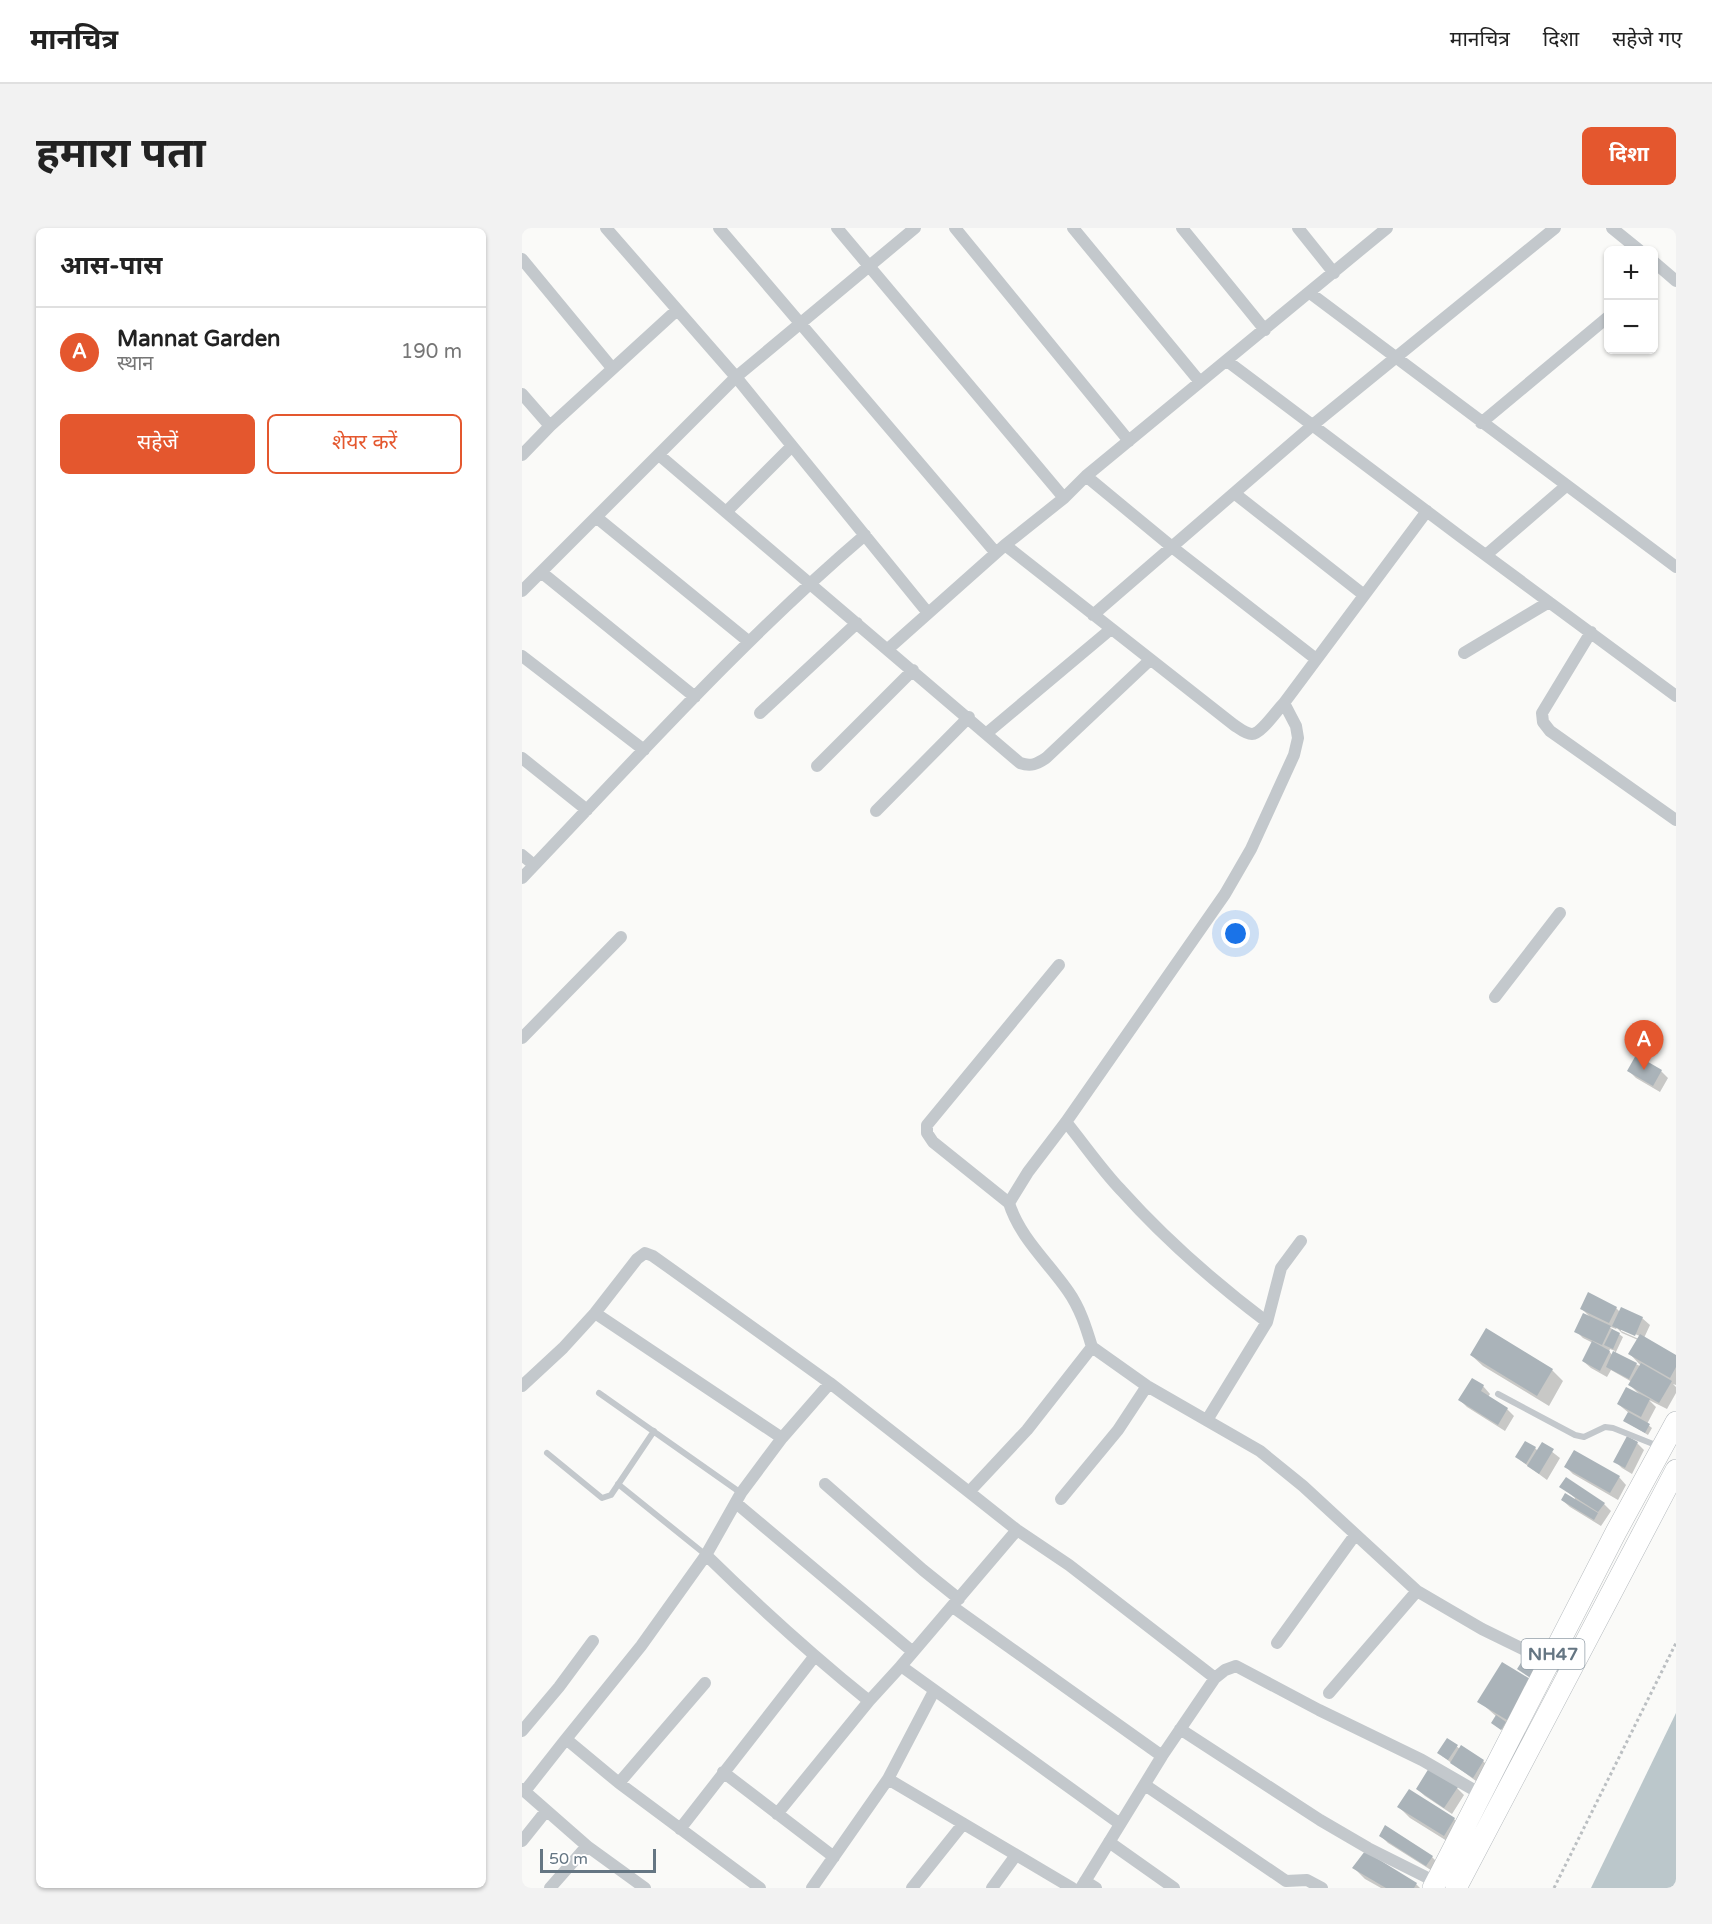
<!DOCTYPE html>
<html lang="hi">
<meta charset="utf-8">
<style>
:root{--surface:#fff;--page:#f2f2f2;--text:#222;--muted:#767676;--line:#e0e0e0;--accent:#e4572e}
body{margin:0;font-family:"Varela Round","Noto Sans Devanagari",sans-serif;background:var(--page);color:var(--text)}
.controls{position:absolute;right:18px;top:18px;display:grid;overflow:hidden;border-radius:9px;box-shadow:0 2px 4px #0004}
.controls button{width:54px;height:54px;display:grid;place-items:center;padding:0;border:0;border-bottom:2px solid var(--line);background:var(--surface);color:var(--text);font:30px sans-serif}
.scale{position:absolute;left:18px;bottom:15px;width:116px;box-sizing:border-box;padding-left:6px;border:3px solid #657683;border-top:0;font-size:16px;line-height:21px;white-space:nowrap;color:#657683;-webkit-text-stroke:4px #fff;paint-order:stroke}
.you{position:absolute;left:714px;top:706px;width:21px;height:21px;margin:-15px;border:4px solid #fff;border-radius:50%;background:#1a73e8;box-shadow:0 0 0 9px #1a73e833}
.badge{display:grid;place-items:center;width:39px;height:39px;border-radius:50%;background:var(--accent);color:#fff;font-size:20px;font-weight:700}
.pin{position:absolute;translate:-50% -50px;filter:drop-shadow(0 2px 3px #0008)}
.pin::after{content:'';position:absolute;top:32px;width:21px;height:18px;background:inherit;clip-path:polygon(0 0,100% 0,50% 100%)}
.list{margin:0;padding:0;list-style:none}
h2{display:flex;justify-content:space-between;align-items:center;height:78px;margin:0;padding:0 24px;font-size:26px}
h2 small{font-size:20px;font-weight:400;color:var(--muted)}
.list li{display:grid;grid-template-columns:39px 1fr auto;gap:18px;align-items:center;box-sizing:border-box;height:90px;padding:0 24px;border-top:2px solid var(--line)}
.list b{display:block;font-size:22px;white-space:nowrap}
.list p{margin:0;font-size:20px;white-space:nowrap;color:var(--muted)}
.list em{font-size:20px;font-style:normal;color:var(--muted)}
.actions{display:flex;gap:12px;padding:18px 24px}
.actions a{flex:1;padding:14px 0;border:2px solid var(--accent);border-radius:9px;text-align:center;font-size:21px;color:var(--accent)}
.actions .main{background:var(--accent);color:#fff}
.map{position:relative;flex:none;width:1154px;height:1660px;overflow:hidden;border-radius:9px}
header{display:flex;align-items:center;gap:36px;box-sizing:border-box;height:84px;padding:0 30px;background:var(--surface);border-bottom:2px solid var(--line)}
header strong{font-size:28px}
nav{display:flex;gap:33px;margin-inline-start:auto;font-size:21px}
.intro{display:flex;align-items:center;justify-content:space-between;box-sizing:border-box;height:144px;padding:0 36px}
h1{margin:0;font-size:42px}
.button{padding:15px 27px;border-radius:9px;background:var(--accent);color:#fff;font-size:21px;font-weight:700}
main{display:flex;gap:36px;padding:0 36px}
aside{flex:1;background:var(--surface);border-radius:9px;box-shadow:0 2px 4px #0004}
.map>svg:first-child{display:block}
.water{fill:#bbc7cb}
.shadow{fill:#0003;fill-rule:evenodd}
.building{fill:#aab3b9}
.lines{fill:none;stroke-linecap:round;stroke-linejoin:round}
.trunk-casing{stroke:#b4b9bd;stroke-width:22}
.path{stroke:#bbbfc2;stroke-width:3;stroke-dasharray:3 3;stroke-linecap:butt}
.service{stroke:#c3c8cc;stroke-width:6}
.minor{stroke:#c3c8cc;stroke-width:12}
.trunk{stroke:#fff;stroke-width:21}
.labels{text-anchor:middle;stroke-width:6;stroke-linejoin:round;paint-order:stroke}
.shield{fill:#fff;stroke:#939fa8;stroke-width:1.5}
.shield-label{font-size:18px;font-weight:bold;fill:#657683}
</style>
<header>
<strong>मानचित्र</strong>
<nav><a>मानचित्र</a><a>दिशा</a><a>सहेजे गए</a></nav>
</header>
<div class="intro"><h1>हमारा पता</h1><a class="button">दिशा</a></div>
<main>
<aside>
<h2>आस-पास<small></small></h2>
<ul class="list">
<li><span class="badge">A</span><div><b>Mannat Garden</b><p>स्थान</p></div><em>190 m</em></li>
</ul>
<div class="actions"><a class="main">सहेजें</a><a>शेयर करें</a></div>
</aside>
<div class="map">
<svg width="1154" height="1660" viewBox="0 0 1154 1660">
<rect width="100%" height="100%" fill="#fafaf8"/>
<!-- water -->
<path class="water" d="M1154,1485V1660H1069Z"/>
<!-- shadow -->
<path class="shadow" d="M1107,843H1139L1146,850L1138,864L1114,850Z
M1094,1080L1098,1084L1120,1090L1128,1097L1122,1110L1154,1128V1157L1151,1156L1154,1159V1165L1145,1181L1127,1172L1134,1179L1125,1196L1130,1200L1126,1207L1103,1193L1107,1185L1096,1176L1118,1167L1108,1157L1110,1154L1089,1142L1085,1149L1069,1140L1061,1133L1071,1115L1061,1110L1054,1103L1070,1091L1060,1081ZM1086,1098L1094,1101L1095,1100L1100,1105L1116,1112L1108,1126L1120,1139L1093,1126L1101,1109ZM1099,1100L1120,1109L1119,1112L1099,1103ZM1088,1121L1093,1123L1091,1128L1087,1123Z
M949,1127L1030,1142L1041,1153L1027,1178L961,1138Z
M961,1158L968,1166L966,1169L985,1181L992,1188L983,1203L945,1179L938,1172Z
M1115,1215L1122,1222L1110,1246L1100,1240L1093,1233Z
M1020,1216L1038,1230L1025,1252L998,1232L1013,1220L1016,1223Z
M1044,1239L1097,1249L1104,1257L1096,1272L1051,1246Z
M1039,1258L1082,1276L1089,1283L1079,1298L1048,1279L1040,1272H1052L1053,1270Z
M1008,1452L983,1504L970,1495L975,1489L957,1473Z
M926,1512L938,1521L961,1533L968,1540L958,1556L920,1528Z
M935,1560L942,1567L930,1586L903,1568L895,1561Z
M877,1579L932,1591L943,1602L933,1618L888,1590Z
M859,1608L910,1629L917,1636L912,1644L866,1615Z
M843,1625L894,1656L898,1660H859L843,1651L832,1640Z"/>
<!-- building -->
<path class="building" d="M1114,827L1140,842L1131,858L1105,843Z
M1066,1064L1095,1079L1087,1095L1058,1081Z
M1099,1079L1121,1089L1113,1108L1090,1098Z
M1061,1085L1089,1098L1080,1117L1052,1104Z
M964,1100L1031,1141L1015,1168L948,1127Z
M1090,1101L1098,1105L1091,1121L1082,1117Z
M1118,1106L1154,1127V1139L1148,1150L1106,1126Z
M1070,1113L1088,1123L1078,1143L1060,1133Z
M1091,1123L1115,1135L1107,1151L1084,1139Z
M1119,1135L1150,1153L1137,1175L1106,1157Z
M950,1150L962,1157L959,1163L986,1180L976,1197L936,1172Z
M1104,1159L1128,1171L1119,1189L1095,1176Z
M1106,1184L1128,1196L1123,1205L1101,1193Z
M1105,1208L1116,1214L1103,1240L1091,1234Z
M1003,1213L1014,1219L1004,1236L993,1229Z
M1020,1214L1032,1221L1017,1246L1005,1238Z
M1052,1222L1098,1248L1088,1265L1042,1239Z
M1044,1249L1083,1275L1076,1284L1037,1259Z
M1043,1265L1076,1285L1072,1292L1039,1272Z
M1004,1427L1019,1437L1010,1451L995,1441Z
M980,1434L1010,1452L985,1492L955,1474Z
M974,1487L984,1494L979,1502L969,1495Z
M925,1510L936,1517L926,1532L915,1525Z
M939,1517L962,1532L951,1550L928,1535Z
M907,1540L936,1559L922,1580L894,1561Z
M887,1561L933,1590L922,1608L875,1579Z
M863,1597L911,1628L904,1638L857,1608Z
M843,1623L895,1655L892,1660H864L830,1640Z"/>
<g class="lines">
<defs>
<path id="trunk" d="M911,1660L1094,1304L1154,1194
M934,1660L1154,1242"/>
</defs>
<!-- trunk casing -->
<use href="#trunk" class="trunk-casing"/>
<!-- path -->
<path class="path" d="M1032,1660L1154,1415"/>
<!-- service -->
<path class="service" d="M77,1165L219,1265
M976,1166L1053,1207L1062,1209L1083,1199L1091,1200L1136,1218
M25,1225L80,1270L89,1267L132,1203
M96,1256L184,1327"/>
<!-- minor -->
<path class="minor" d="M84,0L214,149L406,385
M197,0L474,325
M315,0L542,270
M433,0L607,213
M551,0L678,154
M660,0L743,102
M776,0L812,45
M1090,0L1117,22
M0,31L90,140
M1132,34L1154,53
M788,65L1154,339
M705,133L939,309L1154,468
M0,166L28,198
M959,195L1086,89
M0,227L28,198L155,82
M137,227L498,535C509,539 515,536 524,530L628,432
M564,248L650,319L794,431
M712,265L842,367
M204,284L270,218
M74,289L226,413
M483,317L712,497C717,500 723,506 730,506C739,506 755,482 762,475L905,283
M964,327L1044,258
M19,344L173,469
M0,363L214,149L393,0
M571,387L792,196L1033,0
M1069,404L1020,485L1021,494L1028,503L1154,592
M366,421L483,317L542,270L564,248L865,0
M942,425L1027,374
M0,428L122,522
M238,485L335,395
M465,505L589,401
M0,530L65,582
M295,538L391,442
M354,583L447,489
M0,627L12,637
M0,650C112,533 220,412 343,307
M973,769L1038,685
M0,810L99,709
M544,894C562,916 579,941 599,962C643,1011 692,1054 745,1094
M487,975L411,914L405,905V897L537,737
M73,1085L260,1210
M570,1119C564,1099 558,1080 546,1063C526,1034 498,1010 487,975L506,944L544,894L703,666L729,621L772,527L776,510L774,498L762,475
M0,1158L41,1120L73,1085L115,1031L123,1025L131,1028L308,1155L447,1264
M685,1192L745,1094L759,1040L779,1013
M303,1256L401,1342L437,1371
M539,1271L596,1202L625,1158
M214,1275L391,1424
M495,1302L379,1438L598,1596
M184,1327C236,1378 290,1427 347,1473
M431,1379L640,1528L559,1660
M755,1415L833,1307
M693,1450L547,1337L495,1302L447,1264L505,1202L570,1119L625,1158L738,1223L781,1258L895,1363L960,1401L1048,1444
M412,1463L366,1551L550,1660
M807,1465L895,1363
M658,1501L798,1592L846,1620L914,1654
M0,1503L37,1459L71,1413
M640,1528L693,1450L703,1442L714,1438L797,1482L900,1532L959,1566
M201,1544L312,1629
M97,1555L183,1455
M623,1557L764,1653L785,1652L800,1660
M0,1561L65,1618L123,1660
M3,1563L44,1511
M255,1586L347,1473L379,1438
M158,1601L292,1429
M0,1613L24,1583
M587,1614L652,1660
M563,1653L574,1660
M28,1660L65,1618
M238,1660L97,1555L44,1511L119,1418L184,1327L219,1265L260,1210L308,1155
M290,1660L366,1551
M390,1660L441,1596
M470,1660L494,1627"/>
<!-- trunk -->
<use href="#trunk" class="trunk"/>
</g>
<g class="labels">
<!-- shield labels -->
<rect class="shield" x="999.5" y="1411" width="63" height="30" rx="4.5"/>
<g class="shield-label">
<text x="1031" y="1432">NH47</text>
</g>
</g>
</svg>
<div class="controls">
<button>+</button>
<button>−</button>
</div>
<div class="scale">50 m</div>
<div class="you"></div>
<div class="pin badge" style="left:1122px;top:842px">A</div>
</div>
</main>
